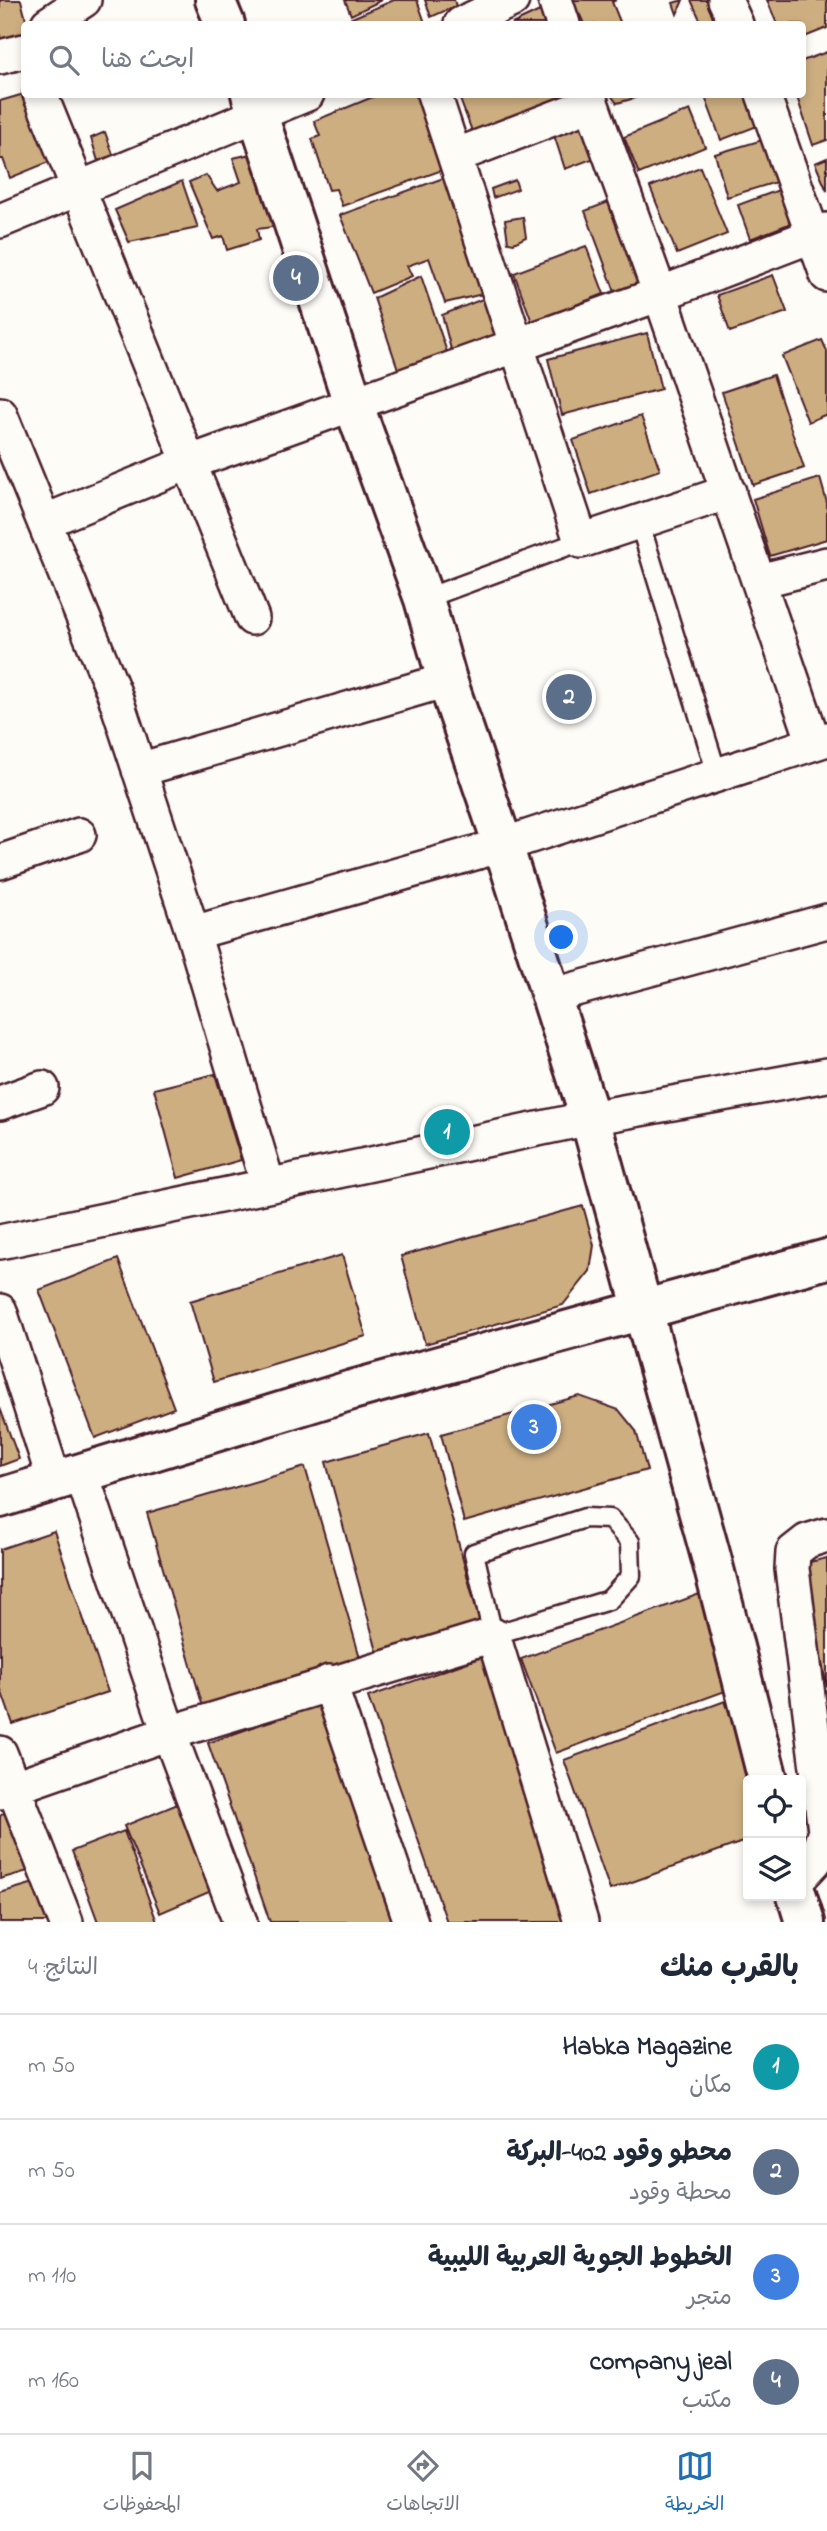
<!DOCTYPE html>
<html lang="ar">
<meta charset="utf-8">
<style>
:root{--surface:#fff;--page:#f6f6f7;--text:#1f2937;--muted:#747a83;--line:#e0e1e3;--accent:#1f6fb2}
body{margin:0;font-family:"Indie Flower","Playpen Sans Arabic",sans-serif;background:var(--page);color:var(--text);direction:rtl}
.controls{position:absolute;right:21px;bottom:21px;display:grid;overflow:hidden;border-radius:7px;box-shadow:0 4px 10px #0003}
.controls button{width:63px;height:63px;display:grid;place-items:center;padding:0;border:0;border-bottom:2px solid var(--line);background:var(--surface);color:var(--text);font:35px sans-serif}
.you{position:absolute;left:562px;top:938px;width:24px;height:24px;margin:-18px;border:5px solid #fff;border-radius:50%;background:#1a73e8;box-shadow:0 0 0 10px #1a73e833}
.badge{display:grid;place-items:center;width:46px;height:46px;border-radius:50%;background:var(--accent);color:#fff;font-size:23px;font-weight:700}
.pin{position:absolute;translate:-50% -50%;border:4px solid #fff;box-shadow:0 2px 7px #0006}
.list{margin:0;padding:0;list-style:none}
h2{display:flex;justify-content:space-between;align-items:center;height:91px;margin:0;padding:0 28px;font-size:30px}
h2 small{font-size:23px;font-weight:400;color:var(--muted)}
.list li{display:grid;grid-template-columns:46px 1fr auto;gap:21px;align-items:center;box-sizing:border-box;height:105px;padding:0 28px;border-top:2px solid var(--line)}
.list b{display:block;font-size:26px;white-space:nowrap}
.list p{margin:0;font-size:23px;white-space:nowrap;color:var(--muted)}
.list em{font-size:23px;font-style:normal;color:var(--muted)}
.icon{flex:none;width:38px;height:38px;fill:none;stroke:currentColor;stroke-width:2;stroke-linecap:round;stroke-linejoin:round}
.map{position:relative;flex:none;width:827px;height:1922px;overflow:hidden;direction:ltr}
.search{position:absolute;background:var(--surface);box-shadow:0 4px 10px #0003;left:21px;right:21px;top:21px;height:77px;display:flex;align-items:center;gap:18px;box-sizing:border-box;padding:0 24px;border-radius:7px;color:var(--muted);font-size:26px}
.sheet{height:511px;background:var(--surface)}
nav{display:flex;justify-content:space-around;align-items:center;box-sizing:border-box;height:98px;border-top:2px solid var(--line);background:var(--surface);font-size:19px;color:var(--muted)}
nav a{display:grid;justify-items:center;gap:4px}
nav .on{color:var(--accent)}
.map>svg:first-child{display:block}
.building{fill:#ccae80;stroke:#4a1f2b;stroke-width:2}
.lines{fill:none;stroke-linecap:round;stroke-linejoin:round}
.service-casing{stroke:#4a1f2b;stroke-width:23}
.minor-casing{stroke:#4a1f2b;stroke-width:38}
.tertiary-casing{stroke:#4a1f2b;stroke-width:44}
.service{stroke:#fdfcf7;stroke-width:18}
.minor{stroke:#fdfcf7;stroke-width:33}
.tertiary{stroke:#fdfcf7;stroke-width:38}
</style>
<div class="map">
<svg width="827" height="1922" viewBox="0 0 827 1922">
<rect width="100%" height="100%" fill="#fdfcf7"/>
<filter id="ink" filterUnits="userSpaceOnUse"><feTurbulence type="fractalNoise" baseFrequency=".0143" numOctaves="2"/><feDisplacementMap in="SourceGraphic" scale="14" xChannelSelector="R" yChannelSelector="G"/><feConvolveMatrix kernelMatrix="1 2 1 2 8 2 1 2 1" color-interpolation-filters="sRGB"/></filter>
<g filter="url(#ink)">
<!-- building -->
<path class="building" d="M0,0H21L27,24L24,35L0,47Z
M345,0H382L351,15Z
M394,0H417L425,23L338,24Z
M425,0H454L456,6L431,17Z
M574,0H616L612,2L621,24H584L580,15H574Z
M683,0L677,14L673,3Z
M691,0H725L736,24H702Z
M767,0H827V28L802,38V24H777Z
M544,9L549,24H512Z
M827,52V140L813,145L796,94H802V61Z
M24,94L49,162L10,178L3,159H0V101Z
M380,94H422L448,168L342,206L336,189L329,190L312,139L320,136L314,121Z
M458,94H575L475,139Z
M610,94H634L635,98L617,103Z
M704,94H749L760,125L721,140Z
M690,110L705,147L639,174L624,137Z
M588,121L600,156L565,169L553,132Z
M105,132L114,157L98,161L91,138Z
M773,137L786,179L727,197L715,154Z
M255,153L280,226L257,229L259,240L227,250L223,236L213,239L189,182L206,175L217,191L241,182L233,158Z
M827,158V191L815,163Z
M700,167L727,234L677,254L650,187Z
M449,176L487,293L445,303L429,258L407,266L412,276L371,293L340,215Z
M515,180L518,189L493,198L491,189Z
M182,181L198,228L129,242L115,210Z
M787,187L799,220L750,239L738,205Z
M611,201L641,282L615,292L585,211Z
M523,217L526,237L514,243L508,242L505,220Z
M586,246L604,294L532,322L514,273Z
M773,275L787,312L730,332L717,295Z
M421,276L449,358L401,378L374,298Z
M490,296L508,342L453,357L442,315Z
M647,333L661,389L562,415L548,359Z
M822,340L827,351V414L808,422L782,356Z
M773,375L804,468L753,485L722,392Z
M641,416L660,470L591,494L573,440Z
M820,478L827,503V539L770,556L753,499Z
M215,1074L241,1160L178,1178L154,1089Z
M583,1206L594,1245L590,1271L563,1305L425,1344L401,1256Z
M342,1255L366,1336L214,1382L190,1301Z
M118,1259L174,1408L95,1438L39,1290Z
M579,1396L619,1410L636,1431L647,1470L464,1522L441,1434Z
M0,1408L19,1459L0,1466Z
M429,1433L481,1627L378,1655L326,1462Z
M305,1467L361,1661L203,1707L147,1513Z
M54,1531L108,1692L13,1724L0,1687V1549Z
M827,1558V1687L801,1564Z
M705,1592L739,1686L556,1753L521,1659Z
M485,1656L577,1922H447L368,1697Z
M329,1700L406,1922H270L208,1743Z
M725,1701L753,1780H748V1840L610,1890L564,1760Z
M40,1787L28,1871L0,1879V1816Z
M180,1803L216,1889L160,1913L124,1826Z
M124,1831L157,1922H98L72,1851Z
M51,1878L63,1922H0V1893Z"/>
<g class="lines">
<defs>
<path id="service" d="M639,521L718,777
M424,599L581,541
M585,1518L610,1519L630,1542L631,1576L609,1600L493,1635L474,1553Z"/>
<path id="minor" d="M555,0L563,24
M725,0L736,24
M48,24L84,0
M461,24L512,0
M0,57L24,51
M40,94L252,618
M434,94L581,541L729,492
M588,94L660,294L814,743
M763,94L827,275
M455,156L591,104
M0,221L307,94
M0,414L114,693L193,933L268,1185
M46,521L188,463L660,294L827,230
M759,581L827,564
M139,770L447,680
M0,862L79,835
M193,933L503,845L827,739
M550,996L827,921
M0,1103L42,1088
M0,1242L590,1118L827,1075
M0,1311L55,1483
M82,1475L169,1733L240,1922
M329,1682L411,1922
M0,1753L66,1922
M0,1792L169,1733L493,1635L581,1922
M801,1876L815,1861L825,1831L792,1569L793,1552L807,1541L827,1535"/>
<path id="tertiary" d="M215,0L225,24
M251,94L353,403L424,599L447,680L503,845L590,1118L711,1557L768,1780
M0,1498L352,1390L827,1259
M797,1896L805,1922"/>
</defs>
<!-- service casing -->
<use href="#service" class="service-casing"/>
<!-- minor casing -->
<use href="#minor" class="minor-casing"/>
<!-- tertiary casing -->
<use href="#tertiary" class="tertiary-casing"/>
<!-- service -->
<use href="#service" class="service"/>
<!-- minor -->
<use href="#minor" class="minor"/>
<!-- tertiary -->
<use href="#tertiary" class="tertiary"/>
</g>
</g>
</svg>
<div class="controls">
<button><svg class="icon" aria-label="locate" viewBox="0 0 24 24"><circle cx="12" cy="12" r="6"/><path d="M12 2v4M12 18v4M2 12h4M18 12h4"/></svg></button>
<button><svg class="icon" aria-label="layers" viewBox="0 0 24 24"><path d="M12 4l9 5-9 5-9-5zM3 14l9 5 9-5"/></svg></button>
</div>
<div class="you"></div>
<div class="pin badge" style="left:447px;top:1132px;background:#0f9aa8">1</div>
<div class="pin badge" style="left:569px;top:697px;background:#5c6f8a">2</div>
<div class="pin badge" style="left:534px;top:1427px;background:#3f7fe0">3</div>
<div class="pin badge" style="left:296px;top:278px;background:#5c6f8a">4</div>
<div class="search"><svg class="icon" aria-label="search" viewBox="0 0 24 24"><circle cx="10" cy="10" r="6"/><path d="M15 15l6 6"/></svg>ابحث هنا</div>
</div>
<section class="sheet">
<h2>بالقرب منك<small>النتائج: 4</small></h2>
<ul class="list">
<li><span class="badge" style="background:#0f9aa8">1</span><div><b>Habka Magazine</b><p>مكان</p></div><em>50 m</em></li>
<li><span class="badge" style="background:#5c6f8a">2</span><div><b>محطو وقود 402-البركة</b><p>محطة وقود</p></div><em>50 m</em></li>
<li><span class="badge" style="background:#3f7fe0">3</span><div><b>الخطوط الجوية العربية الليبية</b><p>متجر</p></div><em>110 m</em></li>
<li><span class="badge" style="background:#5c6f8a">4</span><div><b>company jeal</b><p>مكتب</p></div><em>160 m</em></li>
</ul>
</section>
<nav>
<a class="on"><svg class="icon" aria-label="map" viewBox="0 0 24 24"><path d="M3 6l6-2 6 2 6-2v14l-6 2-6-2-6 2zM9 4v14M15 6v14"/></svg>الخريطة</a>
<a><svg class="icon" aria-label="directions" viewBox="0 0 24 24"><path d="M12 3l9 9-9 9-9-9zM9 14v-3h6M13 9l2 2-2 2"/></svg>الاتجاهات</a>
<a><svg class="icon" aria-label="saved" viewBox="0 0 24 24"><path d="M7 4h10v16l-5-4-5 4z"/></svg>المحفوظات</a>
</nav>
